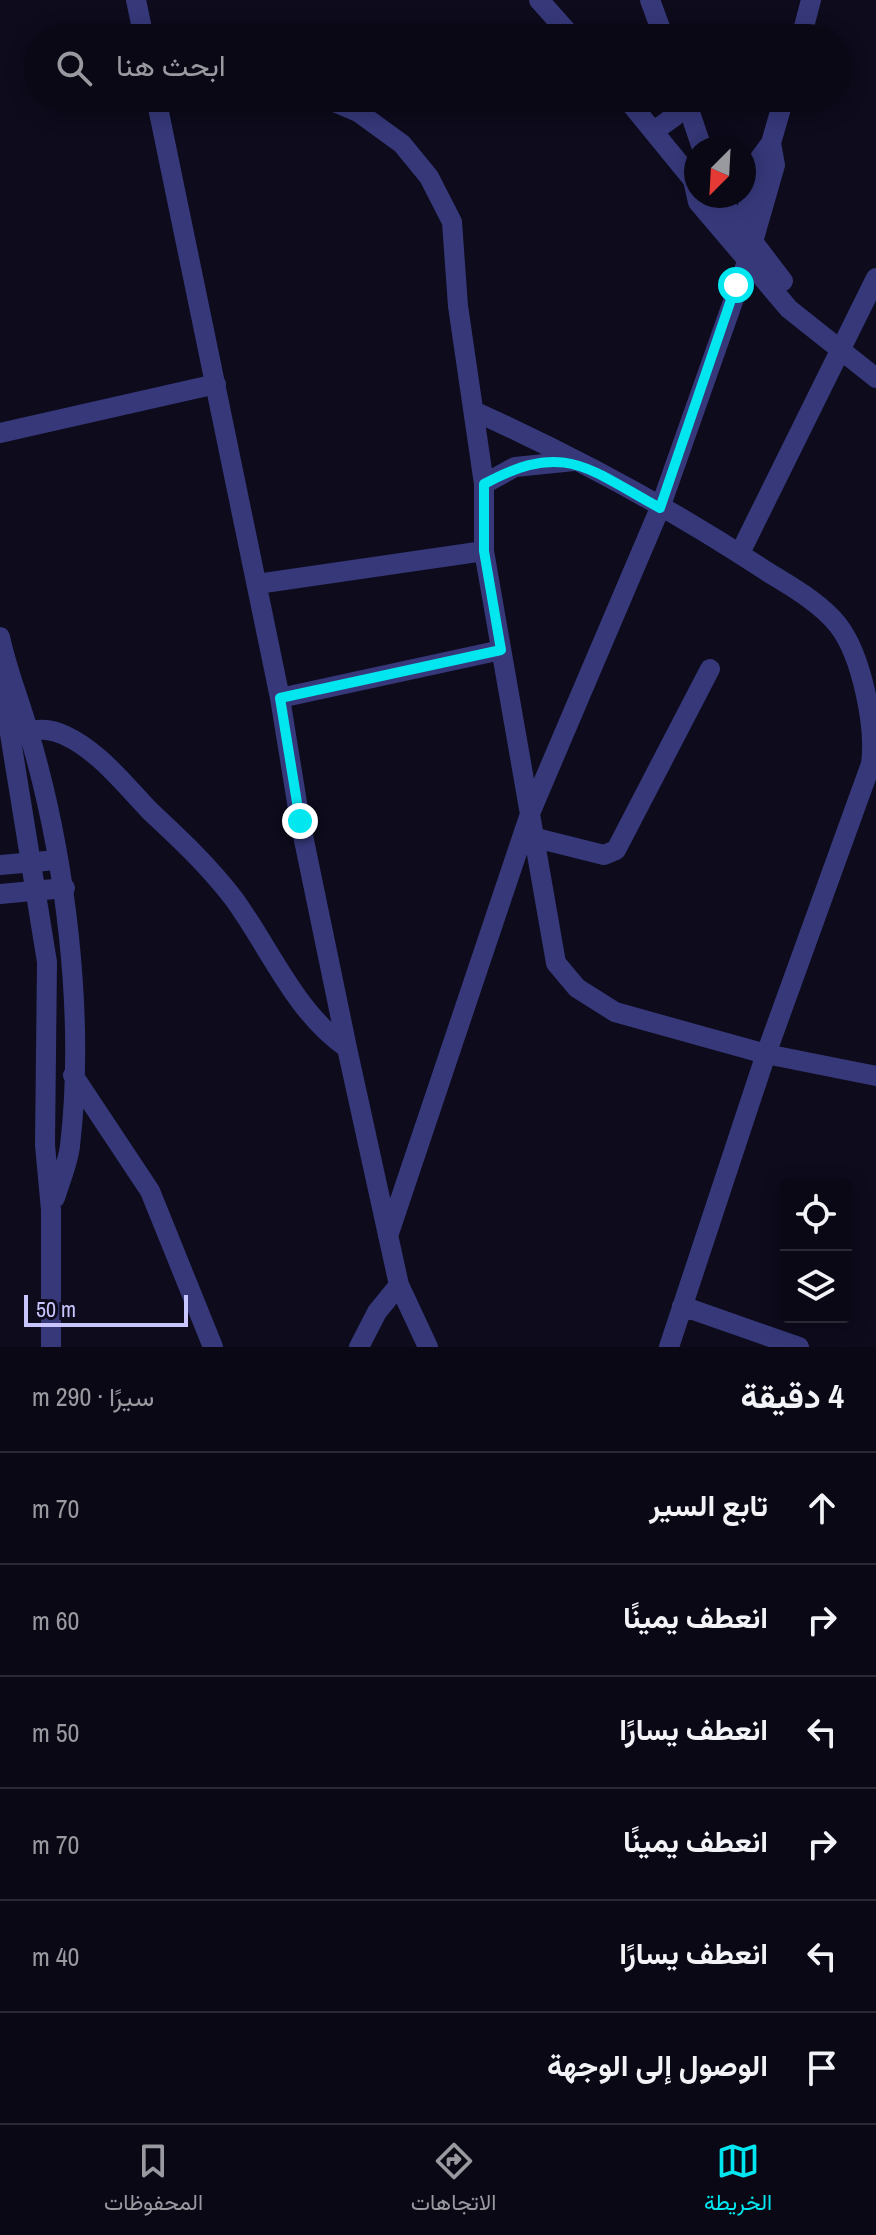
<!DOCTYPE html>
<html lang="ar">
<meta charset="utf-8">
<style>
:root{--surface:#0a0815;--page:#181622;--text:#f1f3f6;--muted:#999aa0;--line:#2a2934;--accent:#02e7ef}
body{margin:0;font-family:"Archivo Narrow",Vazirmatn,sans-serif;background:var(--page);color:var(--text);direction:rtl}
.controls{position:absolute;right:24px;bottom:24px;display:grid;overflow:hidden;border-radius:8px;box-shadow:0 4px 20px #0003}
.controls button{width:72px;height:72px;display:grid;place-items:center;padding:0;border:0;border-bottom:2px solid var(--line);background:var(--surface);color:var(--text);font:40px sans-serif}
.compass{position:absolute;left:684px;top:136px;width:72px;height:72px;border-radius:50%;background:var(--surface);box-shadow:0 4px 20px #0003;rotate:204deg}
.scale{position:absolute;left:24px;bottom:20px;width:164px;box-sizing:border-box;padding-left:8px;border:4px solid #c9c6ff;border-top:0;font-size:22px;line-height:28px;white-space:nowrap;color:#c9c6ff;-webkit-text-stroke:6px #0d0b1c;paint-order:stroke}
.stop{position:absolute;width:24px;height:24px;margin:-18px;border:6px solid #02e7ef;border-radius:50%;background:#fff}
.stop.end{background:#02e7ef;border-color:#fff;box-shadow:0 2px 8px #0008}
.list{margin:0;padding:0;list-style:none}
h2{display:flex;justify-content:space-between;align-items:center;height:104px;margin:0;padding:0 32px;font-size:34px}
h2 small{font-size:26px;font-weight:400;color:var(--muted)}
.list li{display:grid;grid-template-columns:52px 1fr auto;gap:24px;align-items:center;box-sizing:border-box;height:112px;padding:0 32px;border-top:2px solid var(--line)}
.list b{display:block;font-size:30px;white-space:nowrap}
.list em{font-size:26px;font-style:normal;color:var(--muted)}
.icon{flex:none;width:44px;height:44px;fill:none;stroke:currentColor;stroke-width:2;stroke-linecap:round;stroke-linejoin:round}
.map{position:relative;flex:none;width:876px;height:1347px;overflow:hidden;direction:ltr}
.search{position:absolute;background:var(--surface);box-shadow:0 4px 20px #0003;left:24px;right:24px;top:24px;height:88px;display:flex;align-items:center;gap:20px;box-sizing:border-box;padding:0 28px;border-radius:44px;color:var(--muted);font-size:30px}
.sheet{height:776px;background:var(--surface)}
nav{display:flex;justify-content:space-around;align-items:center;box-sizing:border-box;height:112px;border-top:2px solid var(--line);background:var(--surface);font-size:22px;color:var(--muted)}
nav a{display:grid;justify-items:center;gap:4px}
nav .on{color:var(--accent)}
.map>svg:first-child{display:block}
.lines{fill:none;stroke-linecap:round;stroke-linejoin:round}
.minor{stroke:#36387a;stroke-width:20}
.tertiary{stroke:#36387a;stroke-width:20}
.route{stroke:#02e7ef;stroke-width:10}
</style>
<div class="map">
<svg width="876" height="1347" viewBox="0 0 876 1347">
<rect width="100%" height="100%" fill="#0d0b1c"/>
<g class="lines">
<!-- minor -->
<path class="minor" d="M136,0L144,38
M801,38L811,0
M156,98L280,698L300,821L347,1048L399,1285L428,1347
M325,98L358,112L402,144L429,177L452,222L458,306L484,484V551L556,963L577,988L615,1012L766,1054L876,1076
M739,241L760,158L771,143L784,98
M476,412C573,456 670,508 760,567C786,584 818,600 838,625C862,656 876,727 871,764L766,1054L669,1347
M0,433L216,384
M484,484L515,467L574,461
M740,553L876,278
M257,584L484,551
M280,698L501,650
M28,731C42,729 51,729 64,735C98,750 124,784 150,811C180,839 209,866 234,899C271,950 295,1012 347,1048
M536,838L604,855L616,850L710,669
M0,865L57,860
M0,894L65,888
M388,1236L531,811L660,508L748,259L775,165L771,143
M682,1306L799,1347
M359,1347L377,1312L399,1285"/>
<!-- tertiary -->
<path class="tertiary" d="M539,0L573,38
M650,0L664,38
M626,98L693,180L698,202L789,309L876,378
M685,98L702,148
M654,131L675,116L683,98
M718,196L783,281
M0,637C7,670 19,699 28,730C66,856 85,1015 70,1146C68,1163 60,1181 55,1198
M9,676L10,734L47,962L45,1145L51,1210V1347
M73,1075L150,1191L213,1347"/>
</g>
<g class="lines">
<!-- route -->
<path class="route" d="M300,821L280,698L501,650L484,551V484C565,440 588,469 660,508L736,285"/>
</g>
</svg>
<div class="controls">
<button><svg class="icon" aria-label="locate" viewBox="0 0 24 24"><circle cx="12" cy="12" r="6"/><path d="M12 2v4M12 18v4M2 12h4M18 12h4"/></svg></button>
<button><svg class="icon" aria-label="layers" viewBox="0 0 24 24"><path d="M12 4l9 5-9 5-9-5zM3 14l9 5 9-5"/></svg></button>
</div>
<svg class="compass" viewBox="-18 -18 36 36"><path d="M0-13l5 13h-10z" fill="#e53935"/><path d="M0 13l5-13h-10z" fill="#999aa0"/></svg>
<div class="scale">50 m</div>
<div class="stop" style="left:736px;top:285px"></div>
<div class="stop end" style="left:300px;top:821px"></div>
<div class="search"><svg class="icon" aria-label="search" viewBox="0 0 24 24"><circle cx="10" cy="10" r="6"/><path d="M15 15l6 6"/></svg>ابحث هنا</div>
</div>
<section class="sheet">
<h2>4 دقيقة<small>سيرًا · 290 m</small></h2>
<ul class="list">
<li><svg class="icon" aria-label="ahead" viewBox="0 0 24 24"><path d="M12 20V5M6 11l6-6 6 6"/></svg><div><b>تابع السير</b></div><em>70 m</em></li>
<li><svg class="icon" aria-label="right" viewBox="0 0 24 24"><path d="M7 20v-9h11M14 6l5 5-5 5"/></svg><div><b>انعطف يمينًا</b></div><em>60 m</em></li>
<li><svg class="icon" aria-label="left" viewBox="0 0 24 24"><path d="M17 20v-9H6M10 6l-5 5 5 5"/></svg><div><b>انعطف يسارًا</b></div><em>50 m</em></li>
<li><svg class="icon" aria-label="right" viewBox="0 0 24 24"><path d="M7 20v-9h11M14 6l5 5-5 5"/></svg><div><b>انعطف يمينًا</b></div><em>70 m</em></li>
<li><svg class="icon" aria-label="left" viewBox="0 0 24 24"><path d="M17 20v-9H6M10 6l-5 5 5 5"/></svg><div><b>انعطف يسارًا</b></div><em>40 m</em></li>
<li><svg class="icon" aria-label="arrive" viewBox="0 0 24 24"><path d="M6 21V4h12l-3 4 3 4H6"/></svg><div><b>الوصول إلى الوجهة</b></div></li>
</ul>
</section>
<nav>
<a class="on"><svg class="icon" aria-label="map" viewBox="0 0 24 24"><path d="M3 6l6-2 6 2 6-2v14l-6 2-6-2-6 2zM9 4v14M15 6v14"/></svg>الخريطة</a>
<a><svg class="icon" aria-label="directions" viewBox="0 0 24 24"><path d="M12 3l9 9-9 9-9-9zM9 14v-3h6M13 9l2 2-2 2"/></svg>الاتجاهات</a>
<a><svg class="icon" aria-label="saved" viewBox="0 0 24 24"><path d="M7 4h10v16l-5-4-5 4z"/></svg>المحفوظات</a>
</nav>
